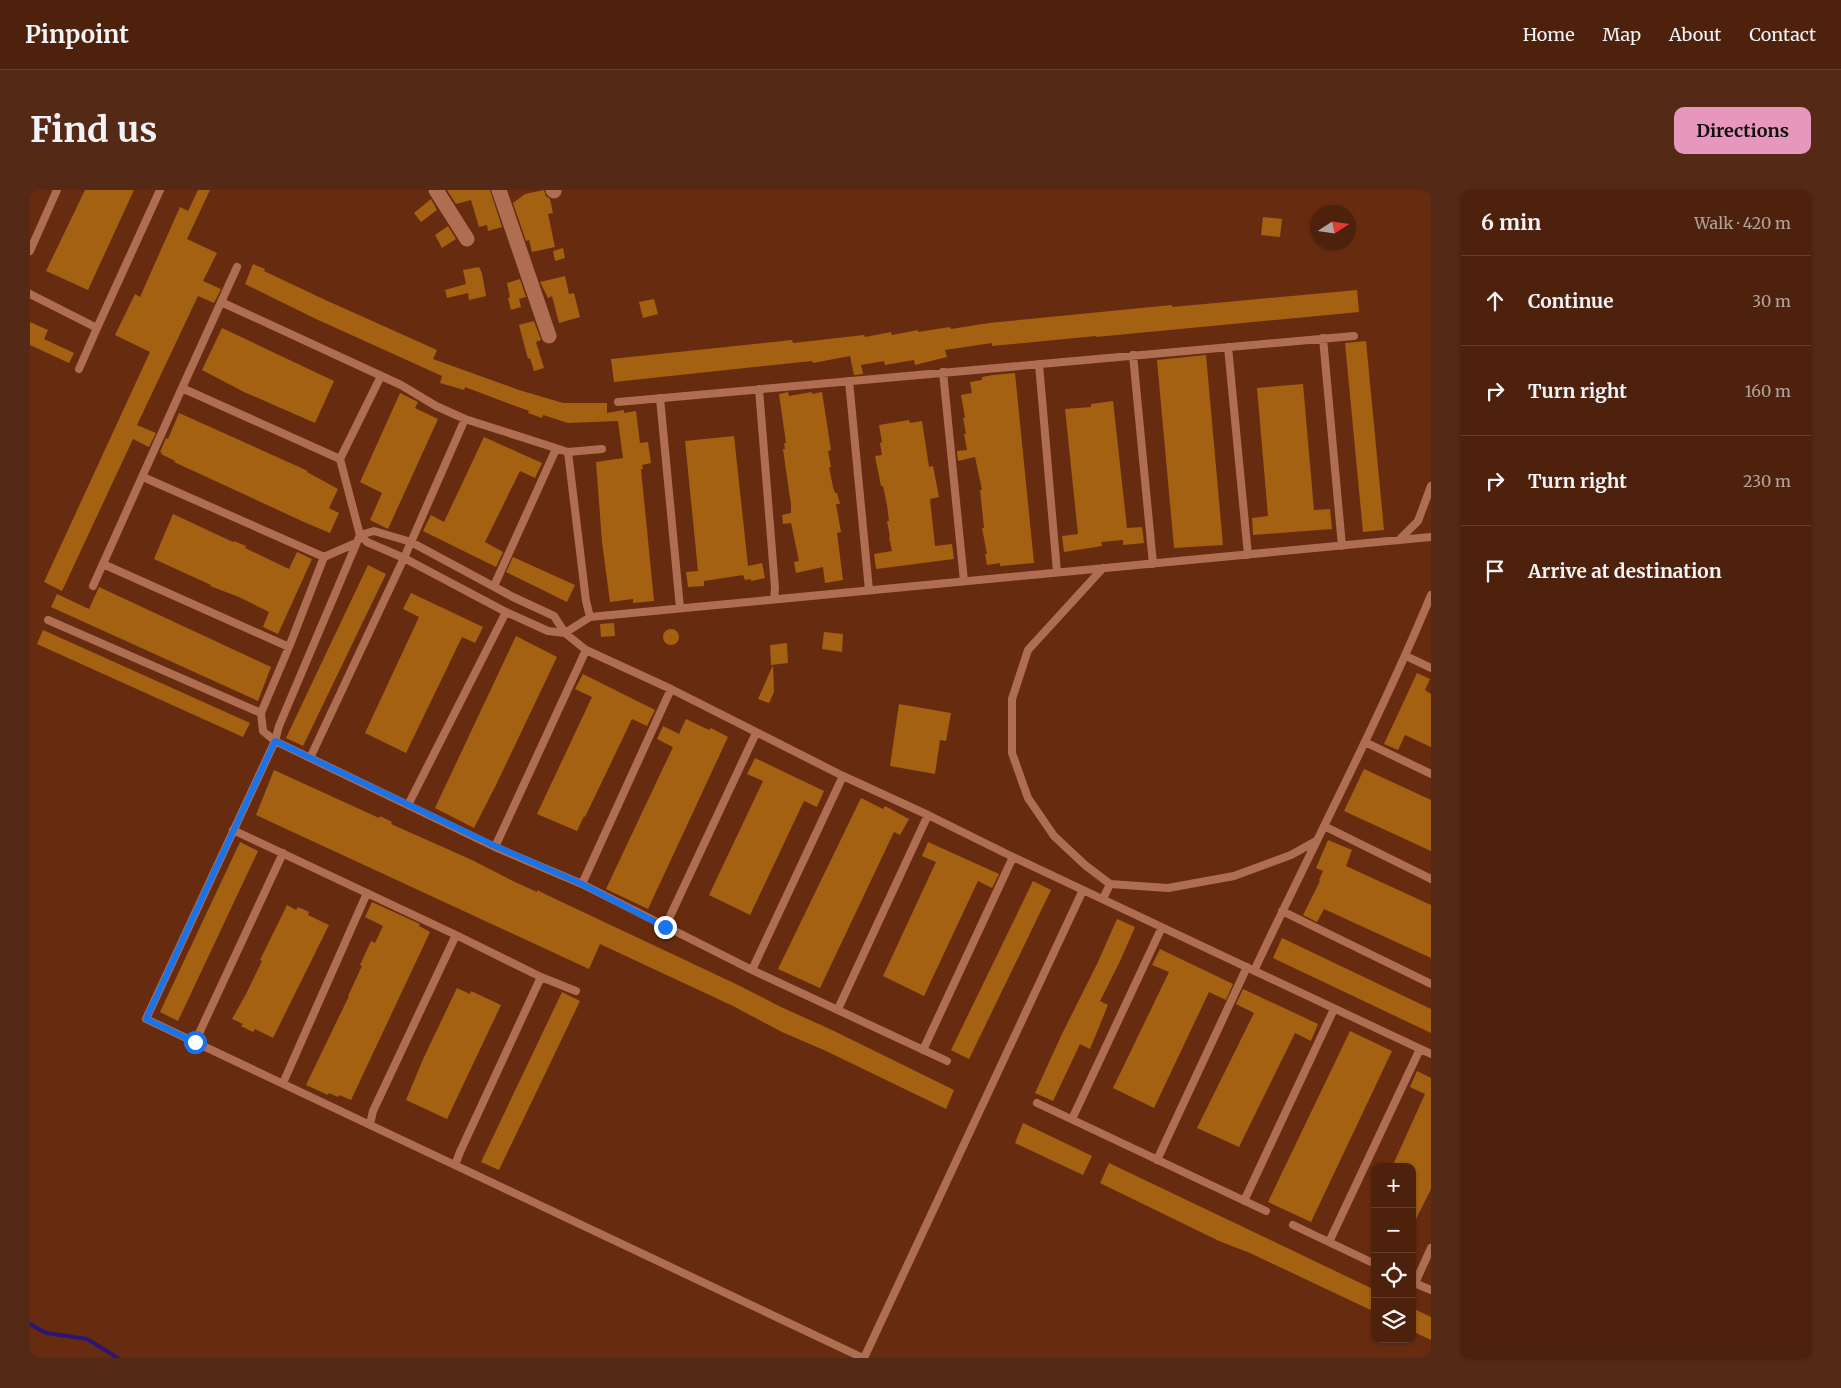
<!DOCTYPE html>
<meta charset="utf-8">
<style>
:root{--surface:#4d210c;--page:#542915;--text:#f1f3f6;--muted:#b3a39d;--line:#643e2d;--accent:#e797bd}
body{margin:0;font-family:Merriweather,serif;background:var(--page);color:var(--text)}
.controls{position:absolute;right:15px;bottom:15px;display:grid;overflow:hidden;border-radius:10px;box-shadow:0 1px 4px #0004}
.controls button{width:45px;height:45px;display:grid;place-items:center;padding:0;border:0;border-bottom:1px solid var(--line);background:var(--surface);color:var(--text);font:25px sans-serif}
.compass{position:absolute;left:1281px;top:15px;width:45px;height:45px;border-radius:50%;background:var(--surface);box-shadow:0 1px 4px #0004;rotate:78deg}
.stop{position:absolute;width:15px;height:15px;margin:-11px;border:4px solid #1a73e8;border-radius:50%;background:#fff}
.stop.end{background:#1a73e8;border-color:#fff;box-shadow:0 1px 5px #0008}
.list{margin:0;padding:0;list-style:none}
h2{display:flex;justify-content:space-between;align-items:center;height:65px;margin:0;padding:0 20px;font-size:21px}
h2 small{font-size:16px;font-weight:400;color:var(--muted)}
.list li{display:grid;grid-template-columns:32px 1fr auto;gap:15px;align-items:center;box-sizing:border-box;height:90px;padding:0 20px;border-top:1px solid var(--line)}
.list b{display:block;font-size:19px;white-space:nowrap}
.list em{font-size:16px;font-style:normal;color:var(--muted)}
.icon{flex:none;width:28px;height:28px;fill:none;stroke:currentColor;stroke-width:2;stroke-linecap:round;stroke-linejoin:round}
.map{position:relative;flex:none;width:1401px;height:1168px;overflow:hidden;border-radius:10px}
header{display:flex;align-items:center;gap:30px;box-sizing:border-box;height:70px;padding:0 25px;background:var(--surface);border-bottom:1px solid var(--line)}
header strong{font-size:24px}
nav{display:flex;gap:28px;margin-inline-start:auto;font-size:18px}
.intro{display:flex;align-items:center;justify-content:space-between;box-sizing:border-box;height:120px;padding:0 30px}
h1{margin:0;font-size:35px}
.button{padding:12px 22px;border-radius:10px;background:var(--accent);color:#111;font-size:18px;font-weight:700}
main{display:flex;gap:30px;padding:0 30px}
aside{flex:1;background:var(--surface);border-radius:10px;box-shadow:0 1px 4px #0004}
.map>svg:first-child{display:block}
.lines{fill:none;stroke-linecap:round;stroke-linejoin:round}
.stream{stroke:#2b1576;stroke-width:4}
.building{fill:#a46112}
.service{stroke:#af6d51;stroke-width:8}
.minor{stroke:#af6d51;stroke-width:15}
.route{stroke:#1a73e8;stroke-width:6}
</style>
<header>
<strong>Pinpoint</strong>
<nav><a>Home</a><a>Map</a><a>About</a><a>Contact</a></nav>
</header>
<div class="intro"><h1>Find us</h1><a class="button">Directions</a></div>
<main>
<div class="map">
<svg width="1401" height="1168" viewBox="0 0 1401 1168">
<rect width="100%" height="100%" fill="#672c10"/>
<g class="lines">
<!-- stream -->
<path class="stream" d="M0,1134L16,1143L57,1149L88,1168"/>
</g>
<!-- building -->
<path class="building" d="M55,0H104L58,100L16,81Z
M168,0H180L157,49L187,63L173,91L191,99L184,113L168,106L107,235L126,243L119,257L103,249L32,401L14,392L120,162L85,145L105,104L110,107L150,17L158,21Z
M417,0H460L472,37L458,41L457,35L449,37L441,10L426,14Z
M514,0L516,6L520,9L523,23L518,24L525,57L502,62L499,50L496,51L483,13L495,4Z
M401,9L407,20L391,32L384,23Z
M1233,27L1252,29L1250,47L1231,45Z
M418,36L426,49L412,58L405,45Z
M533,58L535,68L525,71L523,61Z
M223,74L235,79L234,81L291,108L407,160L403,169L489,200L533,213H577V223L594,220V223L606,221L610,253L618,252L621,273L612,275L613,279H611L624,411L603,413V409L580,412L572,352L566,272L593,268L588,231L538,233L513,225L512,228L498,223L499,221L435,197L434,200L410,193L412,186L286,129L215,94Z
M449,77L452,83L456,106L439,110L438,103L417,108L415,100L436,94L433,80Z
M535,86L539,104L544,103L550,127L529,133L522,106L518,108L510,92Z
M490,89L496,107L489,109L491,117L481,120L478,108L480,107L477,93Z
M1327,100L1329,122L1066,147V146L962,156V153L942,156L915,160L917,167L885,175L884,170L855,175L854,171L831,175L833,184L824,185L820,166L783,173L782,171L584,192L581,169L762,150L763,153L834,145L835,147L861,142L862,145L888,140V142L920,137L921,139L959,133L1142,115V117Z
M624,109L628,124L613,128L609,112Z
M504,131L511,150L506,152L514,178L504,181L500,168L498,169L489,135Z
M0,132L18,140L14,149L44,163L39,173L0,155Z
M192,138L304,191L285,233L214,202L172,180Z
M1336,151L1354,340L1333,342L1315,153Z
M1176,165L1193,355L1144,358L1127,170Z
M985,183L1004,373L970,376V373L957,375L955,364H957L952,338H954L950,300H952L945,267L928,271L927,264V261L937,260L934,244H936L933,228H935L931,205L942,203L940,192L952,190V187L963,185Z
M1273,194L1284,320L1300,319L1302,339L1223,345L1222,328L1238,326L1227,198Z
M758,202L759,206L782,202V204L792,202L801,260L798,261L801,277H799L803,297L805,303H807L810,314H806L811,342L807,343L813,390L795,393L793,377L766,383L764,372L769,371L761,333L753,334L752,325L761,323V315L753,259H755L754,253H756L749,204Z
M370,203L388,212L385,218L408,229L358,339L340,330L352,303L330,292Z
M1083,211L1097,338L1112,337L1114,353L1093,355V350L1071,352L1072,356L1034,362L1032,346L1048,344L1035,219L1061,217V214Z
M149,223L278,281L277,282L308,299L299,318L309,323L300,343L274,332L144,272L145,271L131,264L132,263L130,262L136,248L138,249Z
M879,230L880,233L892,231L899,277L903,276L909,307L900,309L905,356L922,354L924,369L846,379L844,364L862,361L859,347H860L857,331H859L857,315L853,296H851L845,266L852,265L850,253L852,252L849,235Z
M704,246L718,376L732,373L735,388L721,391V389L715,390L713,385L674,391V396L658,397L656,382L668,381L655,251Z
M454,247L512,273L505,288L490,281L455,352L473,362L466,377L393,341L401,325L414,332Z
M143,324L203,352L204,351L216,356L215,358L259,379L267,362L282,369L248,444L233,437L239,422L209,407L180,396L181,395L124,369Z
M483,367L545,395L537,412L476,382Z
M338,375L356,384L273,556L256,548Z
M69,397L241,477L228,511L21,417L27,404L59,419Z
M381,403L453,437L445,453L432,447L376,563L335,543L389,427L373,419Z
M584,433L585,446L571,447L570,434Z
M633 447a8 8 0 1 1 16 0a8 8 0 1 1-16 0Z
M13,440L220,533L213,547L7,454Z
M794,442L813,444L812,462L792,459Z
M486,446L527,467L466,595L444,638L405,618Z
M757,453L758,473L741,475L740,455Z
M743,475L744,502L739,513L728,509Z
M1387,483L1400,489L1395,500L1401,504V557L1375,545L1368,560L1354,554Z
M553,484L625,520L617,536L602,529L555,627L554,626L547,641L507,624L562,507L545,499Z
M869,514L921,523L916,551L910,550L905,584L860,576Z
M656,529L679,540L681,538L698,547L618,719L576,699L643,557L627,549L633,536L649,544Z
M725,568L794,601L787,617L774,611L720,725L679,705L733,591L717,584Z
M1334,579L1401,610V661L1314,621Z
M244,580L349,628L350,626L362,632L361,634L442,670L485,692L507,702V700L519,706L708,795L751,817L802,840L924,900L916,919L796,861L752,842L703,816L570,754L559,779L226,625Z
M831,608L853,619L855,616L879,629L870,645L864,642L790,798L748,779Z
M1298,650L1322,660L1316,676L1401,715V768L1294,719L1287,732L1273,725L1290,691L1289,690L1293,681L1286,678Z
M210,652L228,661L148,831L130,822Z
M898,652L969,684L962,698L948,691L894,806L853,786L906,672L892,666Z
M1003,691L1021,700L939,869L921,860Z
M342,712L390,734L389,736L400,742L321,910L309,905L308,907L299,903L298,905L276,895L319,806H318L332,776L330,775L341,751L345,753L353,736L335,727Z
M257,715L266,720L268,717L279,722L278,725L299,735L243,848L225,839L223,842L211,836L213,834L202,829L216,804L232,771L230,770Z
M1087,729L1105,737L1091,769L1070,811L1078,815L1060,859L1050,854L1023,911L1005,903L1031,846L1067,774Z
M1252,748L1401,819V843L1243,768Z
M1130,759L1203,794L1196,810L1179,802L1124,918L1083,898L1139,782L1122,775Z
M427,798L440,804L441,801L471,815L417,929L376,910L394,867Z
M1213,799L1288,834L1281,851L1265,843L1209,957L1167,938L1224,823L1206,814Z
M532,802L550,811L469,980L451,972Z
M1320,841L1362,861L1281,1032L1238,1012Z
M1387,881L1401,888V999L1382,1037V977H1362L1395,904L1380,897Z
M993,933L1062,966L1053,985L985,953Z
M1079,973L1345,1100V1122L1220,1063L1189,1051L1070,993Z
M1382,1118L1401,1127V1150L1382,1141Z"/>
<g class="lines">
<!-- service -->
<path class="service" d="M0,61L27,0
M207,77L152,198L310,269
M0,104L67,138L130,0
M191,112L371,195L406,216L435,229L538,262L572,259
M1293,148L1312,356
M1198,157L1218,365
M1103,165L1123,374
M1009,174L1027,382
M49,179L67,138
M913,182L934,391
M351,186L310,269L330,345L249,536L245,551L116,829L833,1168
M819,191L839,400
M729,199L745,398L744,409
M630,208L650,418
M588,212L1324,146
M538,262L556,411L560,427
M113,287L294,367
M1401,347L560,427L535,443L518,441L476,422L374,368L337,352L330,345L344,341L381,352L483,407L524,426L535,443L556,460L641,499L813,586L898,625L983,667L1401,864
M1369,350L1388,331L1401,296
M326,353L294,367L259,457L231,523L233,541L245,551L465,657L552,694L722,780L917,871
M73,374L259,457
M1073,378L998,460L982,509V563L998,608L1024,646L1055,675L1080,694L1073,709
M63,396L152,198
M464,396L526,259
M18,430L231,523
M1376,466L1401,478
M1335,552L1401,584
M280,568L374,368L435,229
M378,615L476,422
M1294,636L1401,689
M203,640L426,745L511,787L546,801
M465,657L556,460
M552,694L641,499
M1080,694L1138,698L1204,686L1261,665L1286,651
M1252,721L1401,794
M635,737L726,543
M722,780L813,586
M1224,781C1283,655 1348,533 1401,405
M808,819L898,625
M165,852L253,663
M893,860L983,667
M253,893L337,703
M1007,913L1236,1021
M1042,929L1132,737
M340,934L343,921L426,745
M1127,970L1217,777
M425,975L430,962L511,787
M1214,1011L1304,819
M1263,1035L1345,1074
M1299,1052L1390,859
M1382,1092L1401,1100
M1385,1093L1401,1058
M834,1168L1053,700"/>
<!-- minor -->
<path class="minor" d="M406,0L437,49
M469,0L519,146
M523,0L524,1"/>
</g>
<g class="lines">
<!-- route -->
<path class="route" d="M165,852L116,829L245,551L465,656L552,694L635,737"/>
</g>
</svg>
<div class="controls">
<button>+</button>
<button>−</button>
<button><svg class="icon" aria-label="locate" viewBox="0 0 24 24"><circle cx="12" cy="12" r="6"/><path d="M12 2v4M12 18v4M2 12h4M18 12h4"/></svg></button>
<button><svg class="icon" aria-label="layers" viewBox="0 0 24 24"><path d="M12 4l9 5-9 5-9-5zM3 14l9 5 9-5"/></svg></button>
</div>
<svg class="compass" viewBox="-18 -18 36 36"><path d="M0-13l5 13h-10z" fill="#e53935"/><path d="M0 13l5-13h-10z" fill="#b3a39d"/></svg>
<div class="stop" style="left:165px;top:852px"></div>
<div class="stop end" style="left:635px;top:737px"></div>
</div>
<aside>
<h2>6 min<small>Walk · 420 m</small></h2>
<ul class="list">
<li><svg class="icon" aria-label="ahead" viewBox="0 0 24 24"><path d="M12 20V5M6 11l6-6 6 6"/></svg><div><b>Continue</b></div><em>30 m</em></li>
<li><svg class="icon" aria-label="right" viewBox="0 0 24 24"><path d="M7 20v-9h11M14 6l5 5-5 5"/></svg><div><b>Turn right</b></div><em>160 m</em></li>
<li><svg class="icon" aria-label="right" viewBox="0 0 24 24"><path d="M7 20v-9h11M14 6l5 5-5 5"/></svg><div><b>Turn right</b></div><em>230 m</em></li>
<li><svg class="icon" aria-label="arrive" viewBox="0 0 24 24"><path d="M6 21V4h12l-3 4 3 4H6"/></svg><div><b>Arrive at destination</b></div></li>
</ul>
</aside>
</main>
